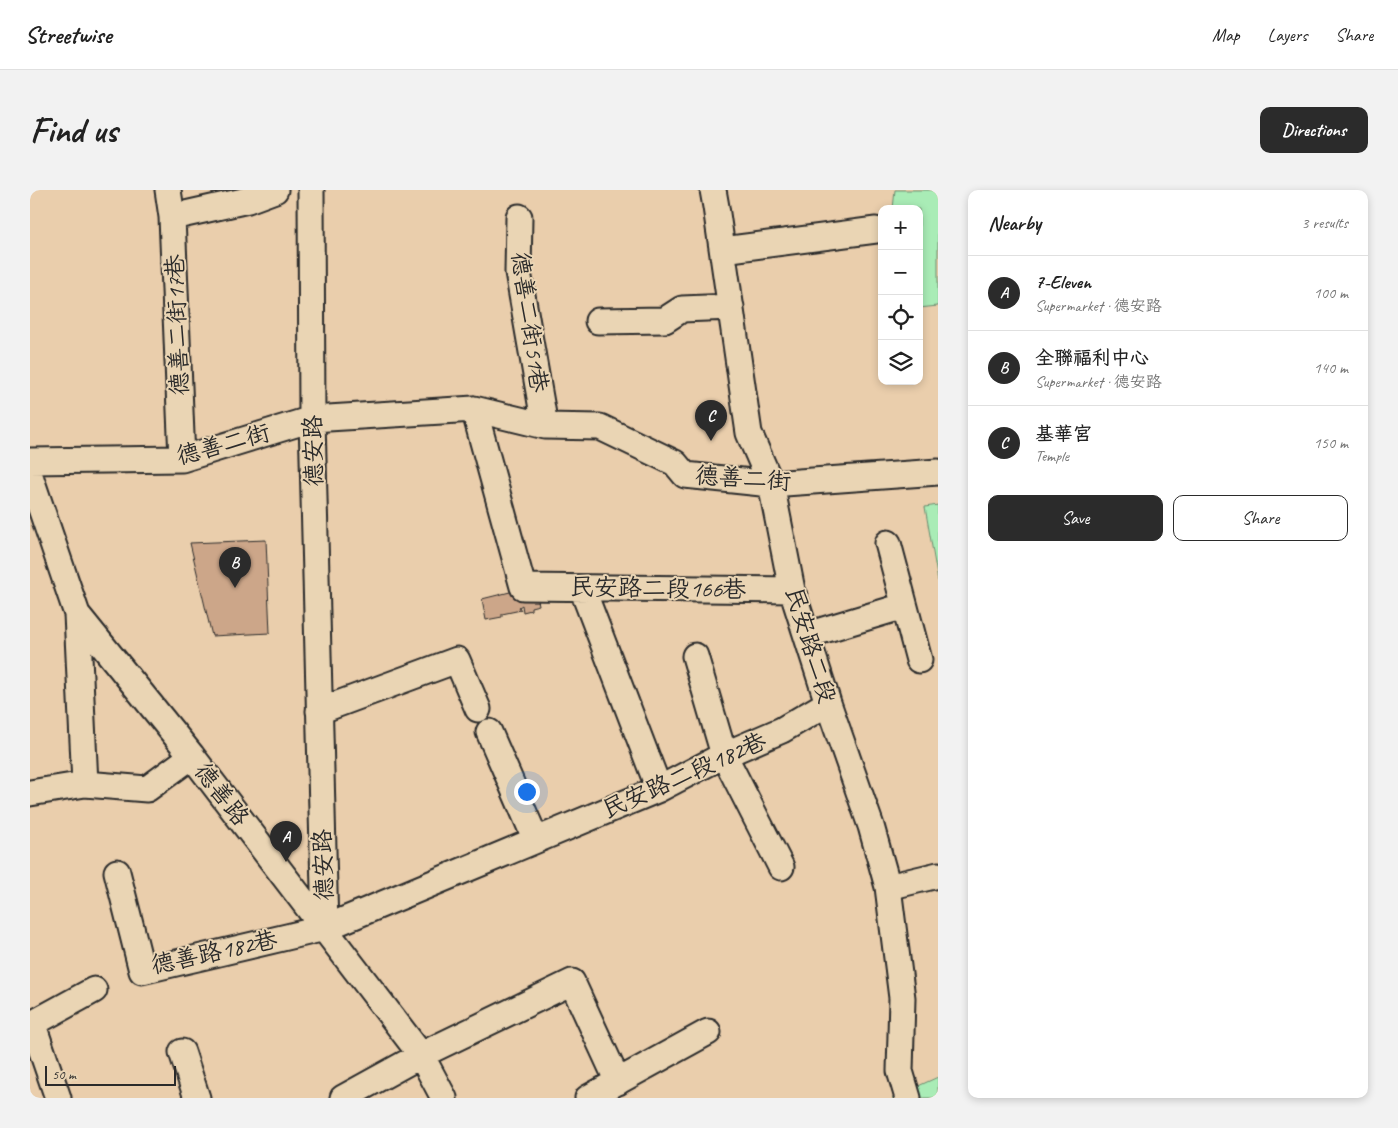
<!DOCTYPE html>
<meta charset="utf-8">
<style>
:root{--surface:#fff;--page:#f2f2f2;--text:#222;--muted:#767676;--line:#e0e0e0;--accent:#2b2b2b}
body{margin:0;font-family:Caveat,"LXGW WenKai TC",sans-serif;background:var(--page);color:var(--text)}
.controls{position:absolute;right:15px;top:15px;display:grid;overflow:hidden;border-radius:10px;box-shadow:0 2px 8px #0003}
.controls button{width:45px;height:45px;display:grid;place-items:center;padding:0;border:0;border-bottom:1px solid var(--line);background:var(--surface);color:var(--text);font:25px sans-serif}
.scale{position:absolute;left:15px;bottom:12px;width:131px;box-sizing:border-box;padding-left:5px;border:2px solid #2b2b2b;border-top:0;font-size:14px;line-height:18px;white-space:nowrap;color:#2b2b2b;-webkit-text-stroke:4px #ead5b4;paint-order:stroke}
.you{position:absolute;left:496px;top:601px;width:18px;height:18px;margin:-12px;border:4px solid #fff;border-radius:50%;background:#1a73e8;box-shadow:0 0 0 8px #1a73e833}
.badge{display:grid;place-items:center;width:32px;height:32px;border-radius:50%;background:var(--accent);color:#fff;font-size:16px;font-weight:700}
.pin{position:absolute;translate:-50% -41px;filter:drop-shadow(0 1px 2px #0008)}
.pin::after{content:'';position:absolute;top:26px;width:18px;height:15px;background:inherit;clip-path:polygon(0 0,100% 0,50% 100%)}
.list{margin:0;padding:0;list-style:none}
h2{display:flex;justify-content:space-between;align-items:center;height:65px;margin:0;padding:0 20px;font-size:21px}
h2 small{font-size:16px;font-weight:400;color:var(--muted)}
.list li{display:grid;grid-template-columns:32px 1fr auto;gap:15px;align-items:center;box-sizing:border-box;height:75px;padding:0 20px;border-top:1px solid var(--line)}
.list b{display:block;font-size:19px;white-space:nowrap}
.list p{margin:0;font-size:16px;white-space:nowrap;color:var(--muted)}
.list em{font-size:16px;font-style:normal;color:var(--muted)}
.actions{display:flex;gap:10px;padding:15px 20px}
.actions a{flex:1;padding:11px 0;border:1px solid var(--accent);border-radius:10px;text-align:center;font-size:18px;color:var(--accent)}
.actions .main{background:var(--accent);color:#fff}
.icon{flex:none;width:28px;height:28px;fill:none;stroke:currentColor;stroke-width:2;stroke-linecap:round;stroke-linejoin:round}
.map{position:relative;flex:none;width:908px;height:908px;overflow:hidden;border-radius:10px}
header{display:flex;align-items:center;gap:30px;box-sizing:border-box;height:70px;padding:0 25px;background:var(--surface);border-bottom:1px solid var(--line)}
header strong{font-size:24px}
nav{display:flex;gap:28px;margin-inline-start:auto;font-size:18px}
.intro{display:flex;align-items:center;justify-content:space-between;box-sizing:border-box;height:120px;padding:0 30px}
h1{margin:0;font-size:35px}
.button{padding:12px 22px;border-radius:10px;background:var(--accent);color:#fff;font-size:18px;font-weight:700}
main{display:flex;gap:30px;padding:0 30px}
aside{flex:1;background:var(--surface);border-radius:10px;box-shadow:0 2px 8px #0003}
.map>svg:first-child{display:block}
.green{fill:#a9ecb6;stroke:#6a8c70}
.building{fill:#cca689;stroke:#2b2b2b}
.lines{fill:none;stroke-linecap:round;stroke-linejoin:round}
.minor-casing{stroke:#2b2b2b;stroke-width:29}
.minor{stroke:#ead5b4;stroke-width:25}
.labels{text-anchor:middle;stroke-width:4;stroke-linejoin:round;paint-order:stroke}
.street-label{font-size:24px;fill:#2b2b2b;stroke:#ead5b4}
</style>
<header>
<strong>Streetwise</strong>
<nav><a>Map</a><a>Layers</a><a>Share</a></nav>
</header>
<div class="intro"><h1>Find us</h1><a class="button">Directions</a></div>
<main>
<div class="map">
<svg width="908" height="908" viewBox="0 0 908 908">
<rect width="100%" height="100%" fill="#eaceac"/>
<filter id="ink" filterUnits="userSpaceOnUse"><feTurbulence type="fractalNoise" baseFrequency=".02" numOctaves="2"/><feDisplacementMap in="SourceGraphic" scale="10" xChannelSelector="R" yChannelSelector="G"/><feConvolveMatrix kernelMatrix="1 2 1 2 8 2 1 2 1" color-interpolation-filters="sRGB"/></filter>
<g filter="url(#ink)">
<!-- green -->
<path class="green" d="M865,0H908V116L889,118V19H863Z
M908,315V391L895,317Z
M908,887V908H862Z"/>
<!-- building -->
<path class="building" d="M236,350L240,443L182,446L160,353Z
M484,401L507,405L509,415L501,417V420L493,422L492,415L489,417L491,420L472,424V427L456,430L452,409Z"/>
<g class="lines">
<defs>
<path id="minor" d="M138,0L142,27L152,269
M281,0L282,229L295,738
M683,0L686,17L719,243L741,294L762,400L798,513L841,636L858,697L872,808L870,881L878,908
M142,27L218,10L245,0
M489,27L488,82L515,236
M693,60L846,40
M568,131L635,130L652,119L701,117
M444,219L493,397L762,400
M0,271L152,269L282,229L444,219L515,236L570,237L645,273L655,285L741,294L908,282
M0,286L47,424L162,566L391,865L414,908
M858,353L889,470
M552,398L629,599
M47,424L55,594
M777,445L874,416
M665,466L694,565L751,677
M289,521L427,470L448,519
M459,542L506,650
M0,603L55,594L117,599L162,566
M87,682L112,781L295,738L629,599L694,565L752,540L798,513
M858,697L908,685
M0,835L64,800
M3,835L28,908
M152,862L167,908
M313,908L391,865L542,792L588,892
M558,908L678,842"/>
</defs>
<!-- minor casing -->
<use href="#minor" class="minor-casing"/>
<!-- minor -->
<use href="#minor" class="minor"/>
</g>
</g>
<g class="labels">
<!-- street labels -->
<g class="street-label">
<text transform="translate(500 132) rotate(82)" y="8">德善二街51巷</text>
<text transform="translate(147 135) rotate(-92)" y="8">德善二街17巷</text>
<text transform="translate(193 254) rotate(-15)" y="8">德善二街</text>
<text transform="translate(283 261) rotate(-91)" y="8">德安路</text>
<text transform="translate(713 288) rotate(4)" y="8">德善二街</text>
<text transform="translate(628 398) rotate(1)" y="8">民安路二段166巷</text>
<text transform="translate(781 455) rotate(73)" y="8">民安路二段</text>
<text transform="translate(654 585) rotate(-24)" y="8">民安路二段182巷</text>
<text transform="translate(192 604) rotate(52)" y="8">德善路</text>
<text transform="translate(293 675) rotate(-92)" y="8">德安路</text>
<text transform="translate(184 762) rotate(-12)" y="8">德善路182巷</text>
</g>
</g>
</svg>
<div class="controls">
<button>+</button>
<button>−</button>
<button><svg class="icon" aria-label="locate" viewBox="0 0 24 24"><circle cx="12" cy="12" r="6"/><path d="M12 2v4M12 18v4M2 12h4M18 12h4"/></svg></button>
<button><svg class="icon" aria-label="layers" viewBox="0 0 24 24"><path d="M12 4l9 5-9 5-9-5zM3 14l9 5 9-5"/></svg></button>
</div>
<div class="scale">50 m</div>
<div class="you"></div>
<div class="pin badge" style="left:256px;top:672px">A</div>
<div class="pin badge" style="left:205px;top:398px">B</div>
<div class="pin badge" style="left:681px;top:251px">C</div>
</div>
<aside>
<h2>Nearby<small>3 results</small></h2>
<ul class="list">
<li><span class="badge">A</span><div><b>7-Eleven</b><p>Supermarket · 德安路</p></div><em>100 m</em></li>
<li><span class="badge">B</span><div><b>全聯福利中心</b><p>Supermarket · 德安路</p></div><em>140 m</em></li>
<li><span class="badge">C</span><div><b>基華宮</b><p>Temple</p></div><em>150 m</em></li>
</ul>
<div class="actions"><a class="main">Save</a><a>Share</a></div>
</aside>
</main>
